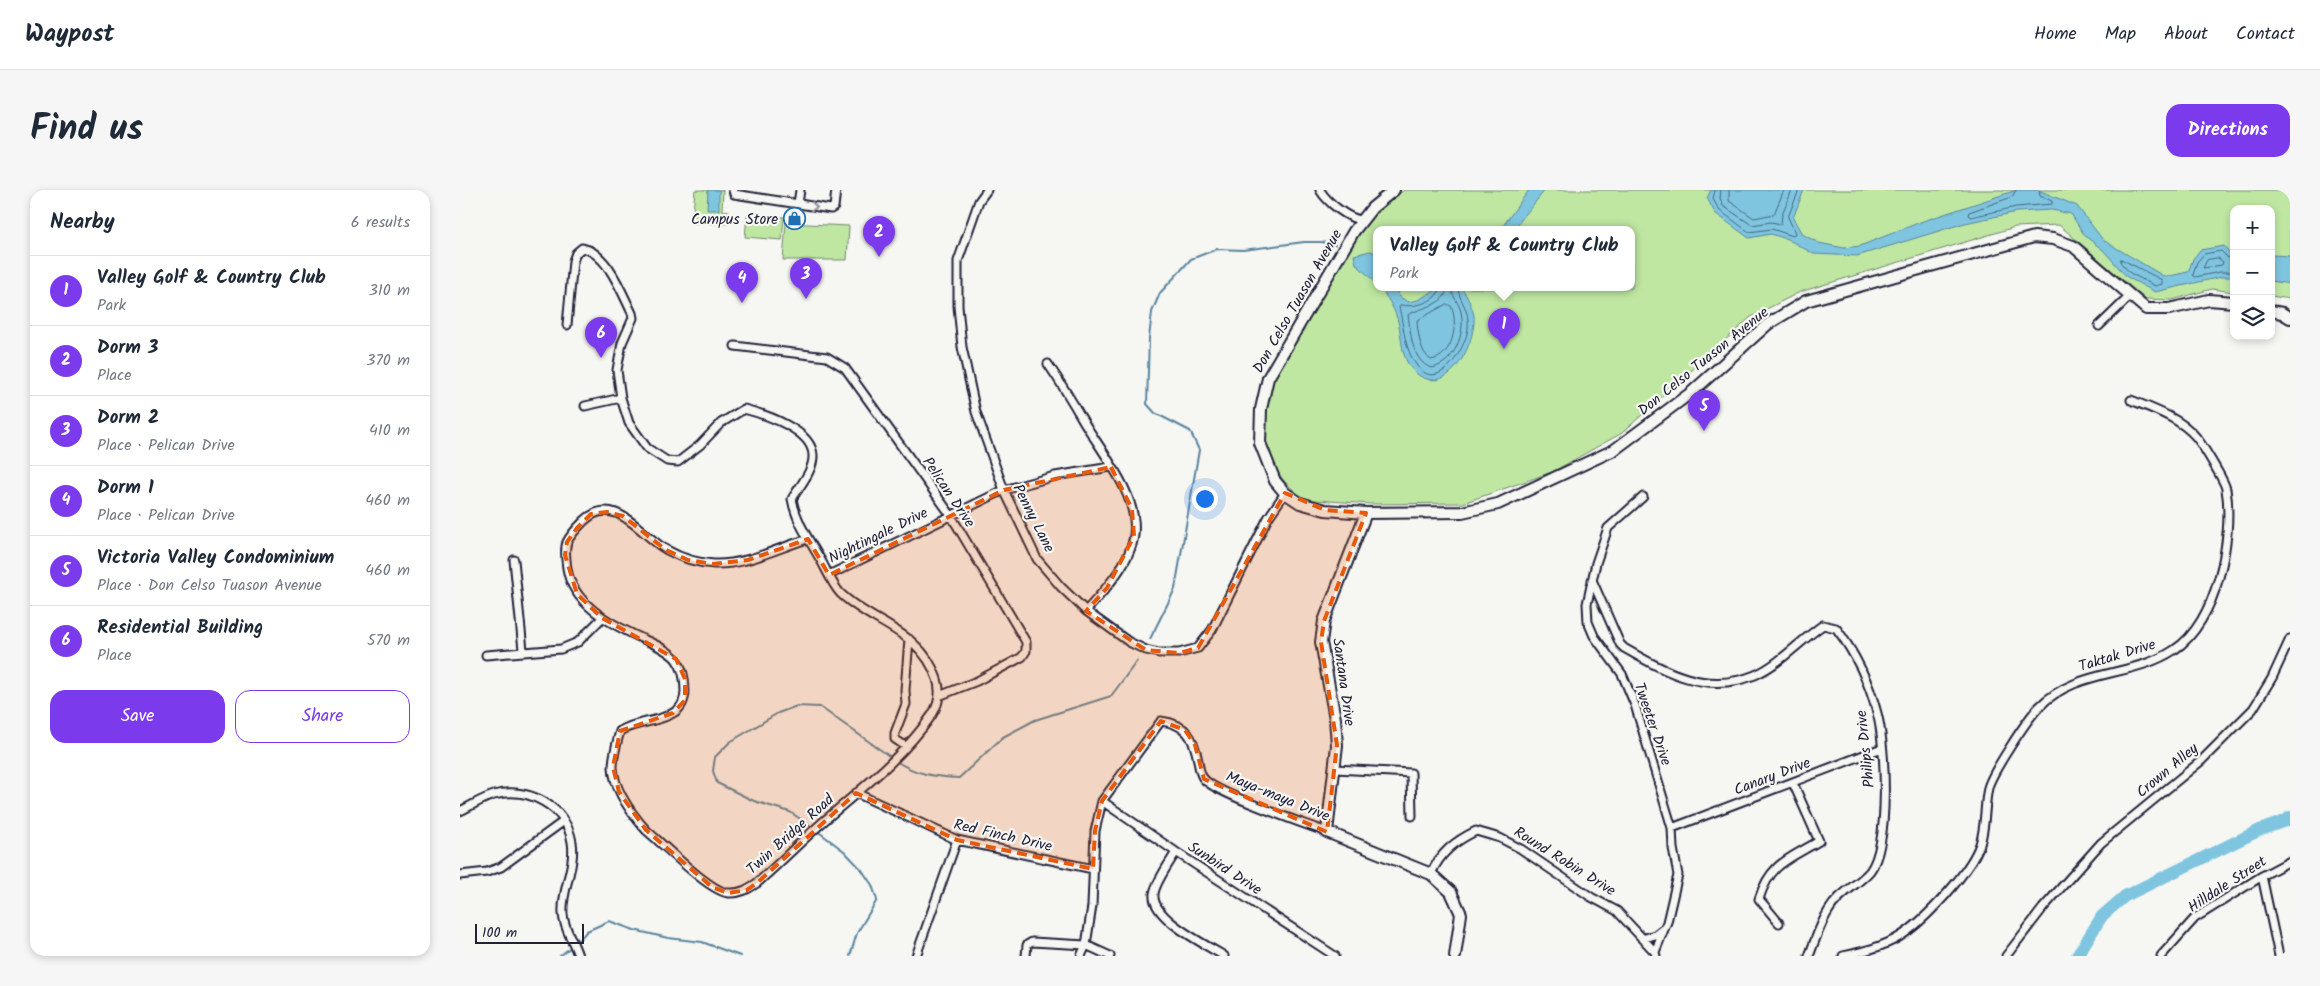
<!DOCTYPE html>
<meta charset="utf-8">
<style>
:root{--surface:#fff;--page:#f6f6f7;--text:#1f2937;--muted:#747a83;--line:#e0e1e3;--accent:#7c3aed}
body{margin:0;font-family:Kalam,sans-serif;background:var(--page);color:var(--text)}
.controls{position:absolute;right:15px;top:15px;display:grid;overflow:hidden;border-radius:10px;box-shadow:0 2px 8px #0003}
.controls button{width:45px;height:45px;display:grid;place-items:center;padding:0;border:0;border-bottom:1px solid var(--line);background:var(--surface);color:var(--text);font:25px sans-serif}
.scale{position:absolute;left:15px;bottom:12px;width:109px;box-sizing:border-box;padding-left:5px;border:2px solid #22223b;border-top:0;font-size:14px;line-height:18px;white-space:nowrap;color:#22223b;-webkit-text-stroke:4px #f6f6f2;paint-order:stroke}
.you{position:absolute;left:744px;top:308px;width:18px;height:18px;margin:-12px;border:4px solid #fff;border-radius:50%;background:#1a73e8;box-shadow:0 0 0 8px #1a73e833}
.badge{display:grid;place-items:center;width:32px;height:32px;border-radius:50%;background:var(--accent);color:#fff;font-size:16px;font-weight:700}
.pin{position:absolute;translate:-50% -41px;filter:drop-shadow(0 1px 2px #0008)}
.pin::after{content:'';position:absolute;top:26px;width:18px;height:15px;background:inherit;clip-path:polygon(0 0,100% 0,50% 100%)}
.popup{position:absolute;left:913px;top:36px;width:262px;height:65px;box-sizing:border-box;display:grid;place-content:center;border-radius:10px;background:var(--surface);filter:drop-shadow(0 1px 4px #0005);font-size:16px;white-space:nowrap;color:var(--muted)}
.popup b{font-size:19px;color:var(--text)}
.popup::after{content:'';position:absolute;left:50%;top:100%;margin-left:-10px;border:10px solid transparent;border-top-color:var(--surface)}
.list{margin:0;padding:0;list-style:none}
h2{display:flex;justify-content:space-between;align-items:center;height:65px;margin:0;padding:0 20px;font-size:21px}
h2 small{font-size:16px;font-weight:400;color:var(--muted)}
.list li{display:grid;grid-template-columns:32px 1fr auto;gap:15px;align-items:center;box-sizing:border-box;height:70px;padding:0 20px;border-top:1px solid var(--line)}
.list b{display:block;font-size:19px;white-space:nowrap}
.list p{margin:0;font-size:16px;white-space:nowrap;color:var(--muted)}
.list em{font-size:16px;font-style:normal;color:var(--muted)}
.actions{display:flex;gap:10px;padding:15px 20px}
.actions a{flex:1;padding:11px 0;border:1px solid var(--accent);border-radius:15px;text-align:center;font-size:18px;color:var(--accent)}
.actions .main{background:var(--accent);color:#fff}
.icon{flex:none;width:28px;height:28px;fill:none;stroke:currentColor;stroke-width:2;stroke-linecap:round;stroke-linejoin:round}
.map{position:relative;flex:none;width:1830px;height:766px;overflow:hidden;border-radius:15px}
header{display:flex;align-items:center;gap:30px;box-sizing:border-box;height:70px;padding:0 25px;background:var(--surface);border-bottom:1px solid var(--line)}
header strong{font-size:24px}
nav{display:flex;gap:28px;margin-inline-start:auto;font-size:18px}
.intro{display:flex;align-items:center;justify-content:space-between;box-sizing:border-box;height:120px;padding:0 30px}
h1{margin:0;font-size:35px}
.button{padding:12px 22px;border-radius:15px;background:var(--accent);color:#fff;font-size:18px;font-weight:700}
main{display:flex;gap:30px;padding:0 30px}
aside{flex:1;background:var(--surface);border-radius:15px;box-shadow:0 2px 8px #0003}
.map>svg:first-child{display:block}
.green{fill:#bfe7a2;stroke:#70846e;fill-rule:evenodd}
.water{fill:#7fc5e0;stroke:#5a849e}
.lines{fill:none;stroke-linecap:round;stroke-linejoin:round}
.shore{stroke:#47637d;stroke-width:1}
.stream{stroke:#5a849e;stroke-width:2}
.river{stroke:#7fc5e0;stroke-width:12}
.street-casing{stroke:#22223b;stroke-width:11}
.secondary-casing{stroke:#22223b;stroke-width:14}
.street{stroke:#f6f6f2;stroke-width:7}
.secondary{stroke:#f6f6f2;stroke-width:10}
.oneway{stroke:#9797a0}
.marked{fill:#e8590c;fill-opacity:0.2;stroke:#e8590c;stroke-width:4;stroke-dasharray:10 6;stroke-linejoin:round}
.labels{text-anchor:middle;stroke-width:4.5;stroke-linejoin:round;paint-order:stroke}
.poi-label{font-size:15px;fill:#22223b;stroke:#f6f6f2;text-anchor:end}
.street-label{font-size:15px;fill:#22223b;stroke:#f6f6f2}
</style>
<header>
<strong>Waypost</strong>
<nav><a>Home</a><a>Map</a><a>About</a><a>Contact</a></nav>
</header>
<div class="intro"><h1>Find us</h1><a class="button">Directions</a></div>
<main>
<aside>
<h2>Nearby<small>6 results</small></h2>
<ul class="list">
<li><span class="badge">1</span><div><b>Valley Golf &amp; Country Club</b><p>Park</p></div><em>310 m</em></li>
<li><span class="badge">2</span><div><b>Dorm 3</b><p>Place</p></div><em>370 m</em></li>
<li><span class="badge">3</span><div><b>Dorm 2</b><p>Place · Pelican Drive</p></div><em>410 m</em></li>
<li><span class="badge">4</span><div><b>Dorm 1</b><p>Place · Pelican Drive</p></div><em>460 m</em></li>
<li><span class="badge">5</span><div><b>Victoria Valley Condominium</b><p>Place · Don Celso Tuason Avenue</p></div><em>460 m</em></li>
<li><span class="badge">6</span><div><b>Residential Building</b><p>Place</p></div><em>570 m</em></li>
</ul>
<div class="actions"><a class="main">Save</a><a>Share</a></div>
</aside>
<div class="map">
<svg width="1830" height="766" viewBox="0 0 1830 766">
<rect width="100%" height="100%" fill="#f6f6f2"/>
<filter id="ink" filterUnits="userSpaceOnUse"><feTurbulence type="fractalNoise" baseFrequency=".02" numOctaves="2"/><feDisplacementMap in="SourceGraphic" scale="10" xChannelSelector="R" yChannelSelector="G"/><feConvolveMatrix kernelMatrix="1 2 1 2 8 2 1 2 1" color-interpolation-filters="sRGB"/></filter>
<g filter="url(#ink)">
<!-- green -->
<path class="green" d="M235,0H263L262,20L269,21V34L232,33Z
M944,0H1830V109L1811,106V19H1774V102L1752,99L1712,110L1685,109L1599,35L1555,37L1340,102L1291,127L1162,243L1092,282L1003,313L911,314L843,309L824,291L812,274L802,235L812,190L897,48L917,21ZM916,40H1172V98H916Z
M287,25L324,27L322,50L285,47Z
M326,33L389,36L387,70H323Z"/>
<!-- water -->
<path class="water" d="M248,0H259V20H247Z
M1069,0H1085L1053,40H1040Z
M1251,0H1344L1333,28L1342,44L1359,53L1384,58L1400,56L1463,31L1557,0H1578L1617,16L1643,50L1705,87L1728,82L1733,69L1740,60L1764,56L1770,63H1774V87H1761L1695,102L1667,87L1643,60L1625,46L1611,24L1592,20L1557,22L1505,33L1397,66L1354,64L1327,49L1311,44L1289,48L1255,23L1247,8Z
M910,61L916,63V93L896,74L894,65Z
M1811,65L1830,66V94L1811,91Z
M920,98H935L940,107L948,112L958,110L979,98H1002C1007,107 1012,115 1014,126C1016,152 990,208 957,184C939,170 943,146 937,128C933,116 927,107 920,98Z"/>
<g class="lines">
<!-- shore -->
<path class="shore" d="M1255,0L1253,9L1259,20L1289,42L1312,39L1333,46L1335,43L1328,27L1339,0
M1261,0L1260,8L1263,16L1292,35L1311,32L1321,34L1322,24L1332,0
M1269,0V11L1294,28L1314,24L1324,0
M1556,0L1552,7L1509,22L1508,25L1511,27L1556,17L1592,14V11L1580,6L1579,0
M1758,68L1763,72L1762,75L1743,78L1747,70Z
M1774,68H1768L1761,61L1744,64L1737,72L1733,85L1735,87L1760,82H1774
M1661,69L1702,90V94L1695,96L1670,83L1661,73Z
M980,98C978,112 953,118 941,115L939,117C944,137 944,159 957,176C979,204 1006,158 1008,138C1010,118 999,112 998,98
M987,98C986,116 960,117 948,125C951,143 951,170 971,178C994,175 1006,143 1001,122C999,113 992,106 991,98
M987,114L991,116C999,133 993,167 971,170C960,162 958,144 957,131Z"/>
<!-- stream -->
<path class="stream" d="M690,449L715,399L739,260L730,241L695,223L687,214L689,148L692,122L700,103L731,69L757,59L783,60L844,52H862L875,55
M436,571C455,584 475,587 499,588L543,547L575,530L651,506L677,471
M116,753L127,741L149,731L174,740L208,748L242,752L280,766
M100,766L112,756
M390,766L397,743L417,710L412,695L402,680L384,661L348,634L330,622L294,611L257,593L253,581L255,567L270,552L318,523L337,516L360,517L432,568"/>
<!-- river -->
<path class="river" d="M1617,766L1642,726L1665,706L1800,640L1825,631L1830,627"/>
<defs>
<path id="street" d="M273,0L274,4L371,19L374,17L376,0
M527,0L519,11L498,71V116L502,157L516,222L544,300L577,369L601,397L626,421L669,452L686,460L699,463H719L738,458L752,440L808,328L825,303
M860,0C867,12 889,30 903,30
M338,14L340,0
M107,135L113,71L116,63L122,58C147,62 162,103 172,123L173,128L162,153L157,180L161,208L169,233L187,258L207,271L218,272L240,255L261,233L284,219C304,224 354,240 353,267C353,281 339,297 332,309C336,331 348,348 359,367C366,378 371,393 380,403C413,435 461,440 477,489C481,501 479,514 472,525C443,567 402,598 364,631C341,651 320,673 297,693C288,699 280,704 268,703C249,701 203,654 186,640C171,623 154,600 153,577C153,566 157,552 160,541C176,531 197,533 213,523C221,519 225,510 225,501C225,490 223,478 216,469C207,459 192,453 181,448C151,434 112,414 107,378C106,370 104,360 107,352C111,344 118,337 124,331C155,301 182,347 207,360C221,368 237,373 254,374C287,375 317,358 348,349
M1639,136L1670,106
M275,156L367,167L385,178L490,324L566,452V461L562,467L517,491L479,506
M588,174C601,193 613,213 624,232C643,264 679,306 674,345C671,372 643,402 626,421
M125,216L161,208
M1183,307L1148,338L1136,373L1127,414L1128,432L1134,446L1162,484L1175,515L1212,638L1213,658L1218,685L1207,732L1195,762
M54,370L63,460
M369,385L544,300L595,286L651,277
M1132,390L1160,454L1164,458C1206,482 1246,505 1295,485C1320,474 1341,450 1363,435L1376,438C1395,463 1409,492 1417,523C1426,555 1430,654 1410,681C1398,695 1378,704 1369,720C1360,734 1355,751 1349,766
M26,465L101,459L118,452L142,428
M445,556L435,549V543L446,514L445,500L449,449
M875,579L951,583L952,626
M396,603L497,650L633,679
M642,611L716,662L875,766
M0,621C11,616 23,608 34,605C68,596 106,616 112,652C116,677 101,700 103,724C104,740 114,751 118,766
M1212,638L1422,558
M716,662C710,672 695,693 694,704C691,728 745,754 764,766
M971,684C980,663 995,651 1016,641L1040,648L1061,659L1131,707L1157,721L1195,762L1196,766
M0,685L27,682L41,677L104,631
M1802,686L1819,766
M1319,733L1299,709C1310,673 1329,669 1359,651L1333,593
M1182,749L1195,745L1204,738
M456,766L497,650
M566,766L567,755L572,752L626,755L650,766
M621,766L626,755L632,716L635,641L642,611L701,531C727,534 734,548 738,571C739,577 740,585 744,589C755,603 845,634 867,642
M1383,766C1401,762 1423,757 1439,747C1464,732 1511,681 1520,654C1526,635 1524,617 1528,598C1531,584 1568,528 1579,517C1617,478 1672,488 1714,460C1757,433 1774,346 1766,299C1765,292 1742,254 1736,247C1720,228 1693,219 1671,210
M1546,766L1583,718L1641,653L1741,571L1793,519L1812,488L1830,449
M1701,766L1735,728L1802,686L1830,671"/>
<path id="secondary" d="M934,0L912,18L894,41L808,188L801,219L800,253L815,291L825,303L840,313L865,320L906,323L1002,322L1038,314L1154,260L1232,202L1308,134L1346,111L1574,47L1593,49L1613,56L1686,119H1709L1749,110L1774,112
M1811,121L1822,123L1830,128
M906,323L864,431L861,452L875,529L877,555L867,642L971,684L991,702L1001,724L995,766"/>
</defs>
<!-- street casing -->
<use href="#street" class="street-casing"/>
<!-- secondary casing -->
<use href="#secondary" class="secondary-casing"/>
<!-- street -->
<use href="#street" class="street"/>
<!-- secondary -->
<use href="#secondary" class="secondary"/>
</g>
<!-- one-way arrows -->
<defs><path id="oneway-chevron" d="M-2-3.5L2.5 0L-2 3.5" fill="none" stroke-width="1.6" stroke-linecap="round" stroke-linejoin="round" transform="scale(1.25)"/></defs>
<use class="oneway" href="#oneway-chevron" transform="translate(354 17) rotate(8)"/>
</g>
<!-- marked area -->
<path class="marked" d="M651,277L672,319L674,346L647,398L626,421L686,460L719,463L738,458L825,303L865,320L906,323L864,431L861,452L877,555L867,642L744,589L735,555L725,540L701,531L642,611L635,641L633,679L497,650L396,603L297,693L287,700L268,703L252,697L186,640L159,602L153,577L160,541L213,523L225,510V489L216,469L142,428L117,404L105,365L107,352L117,338L131,324L147,322L163,326L206,360L228,370L253,374L288,370L348,349L369,385L544,300Z"/>
<!-- icons -->
<defs>
<symbol id="shop-ring" viewBox="-11 -11 22 22"><circle r="9.5" fill="#f6f6f2" stroke="#1f6fb2" stroke-width="1.5"/><path d="M-5-2.5h2.3a2.7 3.5 0 0 1 5.4 0H5L5.5 6h-11ZM-1.5-2.5h3a1.5 2.3 0 0 0-3 0Z" fill="#1f6fb2"/></symbol>
</defs>
<g fill-rule="evenodd">
<use href="#shop-ring" x="322" y="16" width="25" height="25"/>
</g>
<g class="labels">
<!-- poi labels -->
<g class="poi-label">
<text x="318" y="34">Campus Store</text>
</g>
<!-- street labels -->
<g class="street-label">
<text transform="translate(837 111) rotate(-60)" y="5">Don Celso Tuason Avenue</text>
<text transform="translate(1243 171) rotate(-39)" y="5">Don Celso Tuason Avenue</text>
<text transform="translate(489 302) rotate(56)" y="5">Pelican Drive</text>
<text transform="translate(574 328) rotate(63)" y="5">Penny Lane</text>
<text transform="translate(418 345) rotate(-26)" y="5">Nightingale Drive</text>
<text transform="translate(1657 465) rotate(-17)" y="5">Taktak Drive</text>
<text transform="translate(884 492) rotate(82)" y="5">Santana Drive</text>
<text transform="translate(1193 534) rotate(71)" y="5">Tweeter Drive</text>
<text transform="translate(1405 559) rotate(-96)" y="5">Philips Drive</text>
<text transform="translate(1707 580) rotate(-40)" y="5">Crown Alley</text>
<text transform="translate(1312 586) rotate(-21)" y="5">Canary Drive</text>
<text transform="translate(818 606) rotate(22)" y="5">Maya-maya Drive</text>
<text transform="translate(330 644) rotate(-42)" y="5">Twin Bridge Road</text>
<text transform="translate(543 645) rotate(13)" y="5">Red Finch Drive</text>
<text transform="translate(1105 671) rotate(32)" y="5">Round Robin Drive</text>
<text transform="translate(765 678) rotate(33)" y="5">Sunbird Drive</text>
<text transform="translate(1767 694) rotate(-33)" y="5">Hilldale Street</text>
</g>
</g>
</svg>
<div class="controls">
<button>+</button>
<button>−</button>
<button><svg class="icon" aria-label="layers" viewBox="0 0 24 24"><path d="M12 4l9 5-9 5-9-5zM3 14l9 5 9-5"/></svg></button>
</div>
<div class="scale">100 m</div>
<div class="you"></div>
<div class="pin badge" style="left:1044px;top:159px">1</div>
<div class="popup"><b>Valley Golf &amp; Country Club</b>Park</div>
<div class="pin badge" style="left:419px;top:67px">2</div>
<div class="pin badge" style="left:346px;top:109px">3</div>
<div class="pin badge" style="left:282px;top:113px">4</div>
<div class="pin badge" style="left:1244px;top:241px">5</div>
<div class="pin badge" style="left:141px;top:168px">6</div>
</div>
</main>
